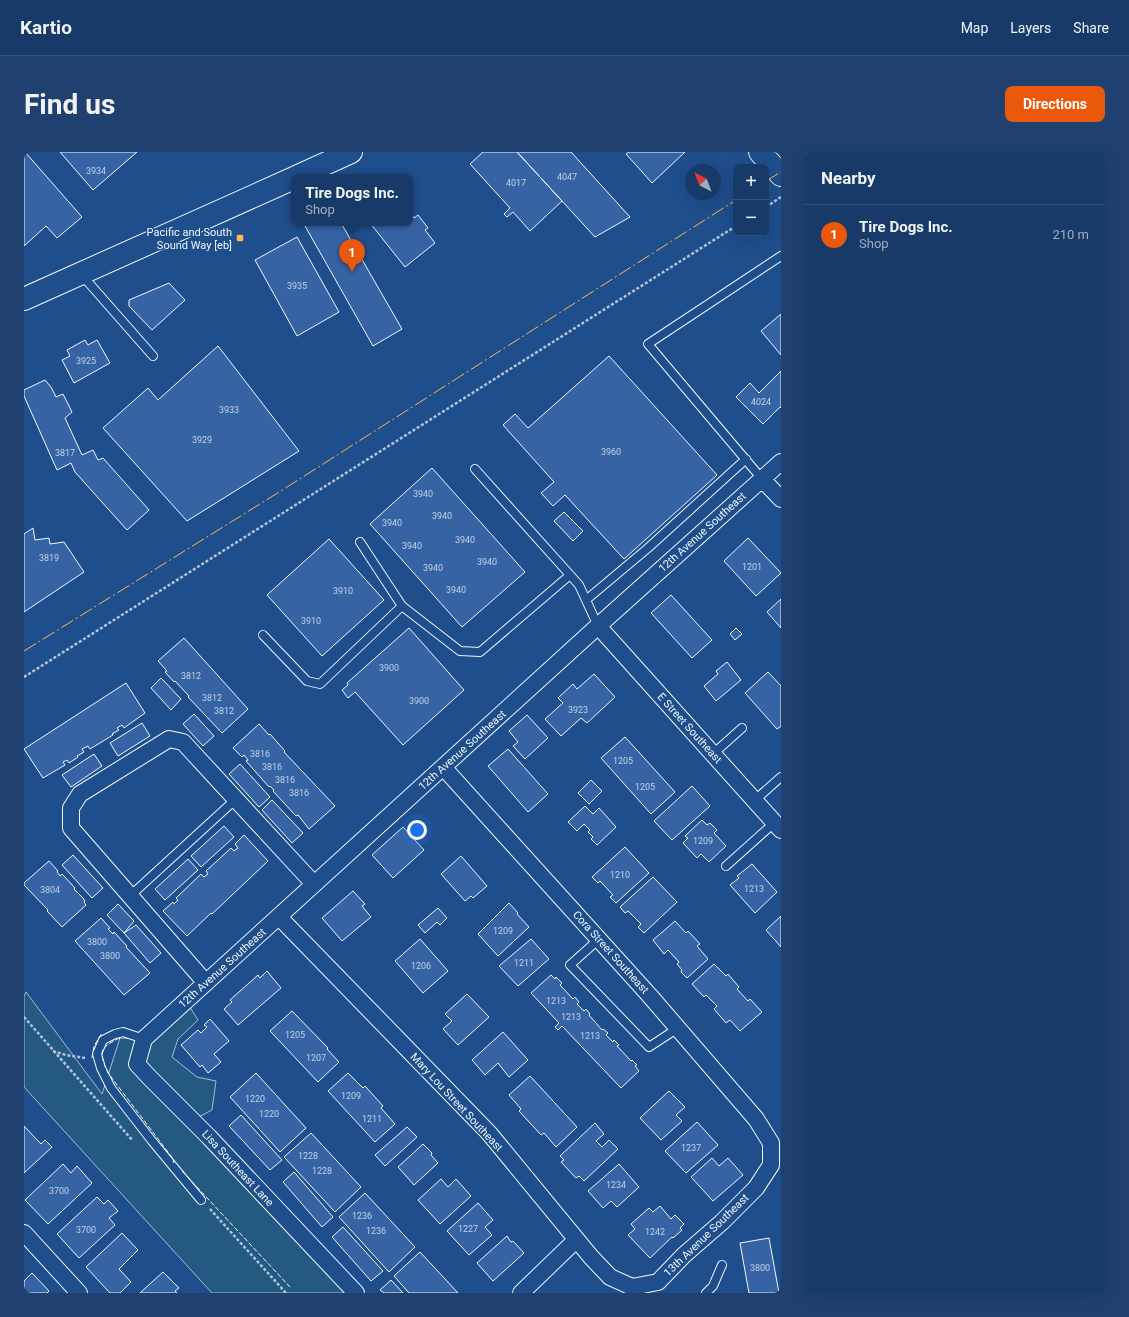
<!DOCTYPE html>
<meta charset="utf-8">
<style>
:root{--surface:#173a69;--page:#20416f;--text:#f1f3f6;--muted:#9eadc0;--line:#36547d;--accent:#ea580c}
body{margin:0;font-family:Roboto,sans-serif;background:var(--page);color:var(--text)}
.controls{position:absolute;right:12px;top:12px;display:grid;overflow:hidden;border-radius:8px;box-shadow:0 4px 16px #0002}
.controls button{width:36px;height:36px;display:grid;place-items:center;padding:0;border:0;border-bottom:1px solid var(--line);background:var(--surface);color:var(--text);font:20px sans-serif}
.compass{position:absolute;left:661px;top:12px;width:36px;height:36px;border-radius:50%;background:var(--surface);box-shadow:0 4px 16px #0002;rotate:318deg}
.you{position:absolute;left:393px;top:678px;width:14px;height:14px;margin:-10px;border:3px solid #fff;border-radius:50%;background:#1a73e8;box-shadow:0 0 0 6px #1a73e833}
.badge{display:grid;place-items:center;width:26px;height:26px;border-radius:50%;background:var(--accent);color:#fff;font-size:13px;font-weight:700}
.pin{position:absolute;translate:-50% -33px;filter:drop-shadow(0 1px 2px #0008)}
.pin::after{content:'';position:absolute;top:21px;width:14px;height:12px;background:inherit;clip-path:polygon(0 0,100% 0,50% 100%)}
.popup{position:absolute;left:267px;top:22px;width:122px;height:52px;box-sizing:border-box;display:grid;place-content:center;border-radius:8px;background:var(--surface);filter:drop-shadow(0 1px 3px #0005);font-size:13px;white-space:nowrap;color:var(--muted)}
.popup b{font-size:15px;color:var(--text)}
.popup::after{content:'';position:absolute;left:50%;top:100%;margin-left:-8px;border:8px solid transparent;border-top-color:var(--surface)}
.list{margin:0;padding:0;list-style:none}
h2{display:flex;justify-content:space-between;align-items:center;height:52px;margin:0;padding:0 16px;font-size:17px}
h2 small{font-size:13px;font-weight:400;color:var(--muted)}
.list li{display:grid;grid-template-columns:26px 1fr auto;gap:12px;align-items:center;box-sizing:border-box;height:60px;padding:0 16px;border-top:1px solid var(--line)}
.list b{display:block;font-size:15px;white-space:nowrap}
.list p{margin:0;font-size:13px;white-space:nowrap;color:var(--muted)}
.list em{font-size:13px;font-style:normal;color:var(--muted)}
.map{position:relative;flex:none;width:757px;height:1141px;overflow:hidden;border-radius:8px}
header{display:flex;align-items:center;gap:24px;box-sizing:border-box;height:56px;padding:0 20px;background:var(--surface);border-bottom:1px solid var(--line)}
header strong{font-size:19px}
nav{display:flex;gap:22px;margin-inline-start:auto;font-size:14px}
.intro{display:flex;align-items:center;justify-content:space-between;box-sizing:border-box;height:96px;padding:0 24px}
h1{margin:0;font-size:28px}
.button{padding:10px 18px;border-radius:8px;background:var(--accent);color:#fff;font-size:14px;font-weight:700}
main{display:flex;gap:24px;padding:0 24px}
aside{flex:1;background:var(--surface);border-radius:8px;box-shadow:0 4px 16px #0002}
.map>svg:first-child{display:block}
.green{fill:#245a82;stroke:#a8bbd7}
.building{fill:#3563a3;stroke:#f2f6ff}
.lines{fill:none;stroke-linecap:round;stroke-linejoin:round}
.lane-casing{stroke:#f2f6ff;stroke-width:10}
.street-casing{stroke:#f2f6ff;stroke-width:18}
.secondary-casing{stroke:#f2f6ff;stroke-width:24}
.primary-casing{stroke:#f2f6ff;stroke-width:24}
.path{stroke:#b3c4dc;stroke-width:2.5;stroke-dasharray:3 2;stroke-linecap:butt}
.lane{stroke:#1f4e8c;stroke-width:8}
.street{stroke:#1f4e8c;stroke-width:16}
.secondary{stroke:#1f4e8c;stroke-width:22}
.primary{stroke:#1f4e8c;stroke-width:22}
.fence{stroke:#f2f6ff;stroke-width:1;stroke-dasharray:5 2;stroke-linecap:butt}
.power{stroke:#ffb74d;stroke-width:1;stroke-dasharray:14 3 2 3;stroke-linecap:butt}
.poi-dot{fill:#ffb74d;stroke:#1f4e8c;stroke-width:1.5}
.labels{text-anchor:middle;stroke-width:3;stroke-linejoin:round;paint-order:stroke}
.number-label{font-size:9px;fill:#c3d1e8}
.poi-label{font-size:11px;fill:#f2f6ff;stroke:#1f4e8c;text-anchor:end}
.street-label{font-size:11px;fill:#f2f6ff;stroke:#1f4e8c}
</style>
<header>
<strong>Kartio</strong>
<nav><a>Map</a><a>Layers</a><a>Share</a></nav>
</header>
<div class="intro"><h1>Find us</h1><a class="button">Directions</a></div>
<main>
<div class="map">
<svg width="757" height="1141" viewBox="0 0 757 1141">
<rect width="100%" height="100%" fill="#1f4e8c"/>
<!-- green -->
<path class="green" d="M2,840L78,942L96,886L120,887L162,849L174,868L154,887L148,905L173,925L192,929L188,958L169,968L332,1141H188L0,935V844Z"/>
<!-- building -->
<path class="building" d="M0,0H1L58,65L33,86L22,74L0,94Z
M36,0H113L69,38Z
M459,0H493L538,49L506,79L489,60L483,65L480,62L486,56L446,12Z
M493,0H547L606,65L571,85Z
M605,0H661L628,31L602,2Z
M386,60L390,66L394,63L404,76L401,78L411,91L381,115L346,71H386Z
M286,71H317L378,177L349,194L281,74Z
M273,85L315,160L273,184L231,108Z
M145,131L161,148L128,178L105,154V148Z
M757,162V203L737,179Z
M61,188L64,193L73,188L86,211L50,231L38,208L46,204L43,198Z
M194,194L275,299L163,369L79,276L124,236L134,248Z
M585,204L693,323L600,407L541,343L529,354L517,341L530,330L479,273L491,262L504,276Z
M757,219V256L756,255L739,272L712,245L726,231L735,241Z
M21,228L27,235L32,245L39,242L48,260L41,266L58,303L69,298L74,308L79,306L125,358L103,378L51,320L47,311L33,318L0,244V238Z
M408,316L501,420L438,475L346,372Z
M540,360L559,379L549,389L530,369Z
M9,376L11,388L25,386L26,392L40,390L60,420L0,460V382Z
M724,386L757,421L732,444L700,409Z
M305,387L360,448L298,504L243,443Z
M647,443L688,488L668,506L627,461Z
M757,447V476L743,460Z
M385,476L440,538L379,593L331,540L324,546L318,538L324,533L323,531Z
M712,476L718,482L711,488L706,482Z
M160,486L224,557L198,581L164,545L165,544L151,529L150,530L141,520L143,519L134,509Z
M703,510L717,528L692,549L680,534L694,522L692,519Z
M744,520L757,534V574L753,577L721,541Z
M570,522L591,545L563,571L557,566L537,584L521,567L539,551L534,546L549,532L553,537Z
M137,526L157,547L147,558L127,536Z
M102,531L121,561L100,576L98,573L93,576L95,578L88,582L89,583L66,597L64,594L58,597L60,600L53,604L54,605L45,611L43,608L39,610L41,613L19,626L0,597Z
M170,562L190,584L179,594L159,572Z
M503,563L524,586L501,607L489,594L494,590L485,579Z
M118,571L126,584L94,604L86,591Z
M235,572L245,583L246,582L261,599L260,600L311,654L285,677L274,663L272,664L249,639L250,638L246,634L245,635L222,609L224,608L220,603L218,605L209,596Z
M601,585L651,640L627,662L577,606Z
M484,597L524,642L504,660L464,614Z
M70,602L78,614L47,635L38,623Z
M216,612L246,645L235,655L205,622Z
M567,628L578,639L565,652L554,641Z
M668,634L686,654L648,688L630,669Z
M248,648L279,681L268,691L238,658Z
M561,654L569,662L575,656L592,675L573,693L567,687L569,685L564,680L566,678L560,672L553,679L544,670Z
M678,668L683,673L686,671L693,678L690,681L702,694L685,710L677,702L673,706L659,691L664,686L661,684Z
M200,674L210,685L177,715L167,704Z
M379,675L400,698L369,726L348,703Z
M220,683L244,709L188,762L187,761L163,784L139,759L149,750L150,752L154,748L152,746L177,722L180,725L184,722L182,719L207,696L210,699L214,696L211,692Z
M601,695L625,721L592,751L586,745L589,743L576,729L574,731L568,725Z
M49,703L79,736L68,746L38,713Z
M437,704L463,734L449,746L447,744L441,749L417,722Z
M164,707L174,718L141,748L131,737Z
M25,709L34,719L33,720L36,724L38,722L51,736L50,737L59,746L61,749L60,750L62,753L38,775L23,759L24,758L0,733V731Z
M728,712L753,740L731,761L706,733L715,726L713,724Z
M629,725L653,750L620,781L614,775L617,772L604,759L601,761L596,755Z
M329,739L341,752L338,754L347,765L318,789L298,766Z
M485,751L494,761L493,762L505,775L474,804L454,782Z
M94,752L110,769L100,781L83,763Z
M414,756L423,766L416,773L413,770L401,781L394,773Z
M757,764V795L742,778Z
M77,766L86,776L84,777L89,782L90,780L103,794L102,795L126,821L100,843L51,789Z
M651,769L662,781L664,779L676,792L673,794L684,807L663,826L657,820L658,818L653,812L655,810L644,798L640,802L629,788Z
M112,773L137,801L126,811L100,781Z
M396,787L424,819L399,841L371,809Z
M507,787L525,807L494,834L475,814Z
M690,812L702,824L704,822L715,835L713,837L724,849L726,847L738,860L716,879L706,868L702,871L690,857L693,854L682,843L680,845L668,832Z
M243,819L257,836L214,873L200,857L208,850L206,848L234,823L236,826Z
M527,823L531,827L532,825L538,831L536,833L549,847L551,845L555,850L553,852L560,859L562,857L566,862L565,863L578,878L579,877L584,881L582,883L589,890L590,888L595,893L593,894L607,909L608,908L613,913L611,914L615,919L597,936L538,874L534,878L531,875L535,871L507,841Z
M443,842L465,865L434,893L419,877L428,869L421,862Z
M268,859L304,896L303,897L315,910L294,930L246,879Z
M186,867L205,889L190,902L197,910L184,921L178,913L176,915L157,893L174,878L177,881L183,875L180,873Z
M479,880L504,908L485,925L474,911L461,923L448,908Z
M232,921L282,976L256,1000L206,945Z
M324,921L339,936L341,934L359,954L357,956L371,972L351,990L304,939Z
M506,924L553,975L532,995L520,981L517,983L495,959L497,957L485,943Z
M645,939L661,955L652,963L658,969L637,988L616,966Z
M217,963L258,1008L246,1018L205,974Z
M673,970L694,993L662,1021L641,999Z
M571,971L580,982L572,989L578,995L585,988L594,997L560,1029L555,1024L552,1026L537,1010L540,1008L536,1004Z
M0,974L17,992L21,988L28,995L0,1021Z
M383,975L393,985L361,1014L351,1003Z
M287,981L337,1035L311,1060L260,1005Z
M399,992L408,1001L407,1003L414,1011L390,1033L374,1015Z
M688,1006L695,1014L704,1006L719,1023L689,1049L667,1025Z
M39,1012L47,1021L53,1014L68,1031L24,1072L1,1048Z
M595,1012L615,1035L593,1055L587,1049L579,1056L564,1039Z
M270,1020L309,1065L298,1075L259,1030Z
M417,1027L424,1035L432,1027L447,1044L416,1072L394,1048Z
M341,1041L391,1095L365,1120L315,1065Z
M73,1045L80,1052L84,1048L94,1059L85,1066L91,1073L55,1106L33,1082Z
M454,1051L469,1068L461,1075L468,1083L445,1103L423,1079Z
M636,1054L647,1067L651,1063L660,1072L656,1076L658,1078L649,1086L648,1085L626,1106L604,1083L611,1077L607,1072L625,1056L629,1060Z
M319,1075L359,1119L347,1129L308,1085Z
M98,1081L114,1098L95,1117L107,1130L96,1141H86L62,1115Z
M483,1084L487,1090L489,1089L500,1101L469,1129L453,1111Z
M745,1086L755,1141H725L716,1091Z
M396,1100L434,1141H385L370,1124Z
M139,1120L155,1136L151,1139L153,1141H116Z
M8,1121L25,1139L23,1141H0V1129Z
M367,1128L379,1141H360L356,1138Z"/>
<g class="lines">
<defs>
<path id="lane" d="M57,122L129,204
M451,317L555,433L574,474
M738,327L624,192L757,104
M336,390L378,454L436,499L456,500L546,423
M562,448L624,396L722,307
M239,483L283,529L296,532L378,454
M689,602L718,576
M731,648L757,625
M702,714L750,671
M106,744L212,647
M575,787L546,813L625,895L654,876
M120,887L99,880L91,882L79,888L73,902L77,916L87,936L128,989L177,1048
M682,1141L689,1134L698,1113"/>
<path id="street" d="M738,327L757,347
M574,474L757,678
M255,765L465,981L567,1105L586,1125L608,1135L634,1130L660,1103L698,1070L732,1036L747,1013V991L732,967L626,844L419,615
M182,831L47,676V656L56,642L145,587L159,590L290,732
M0,1081L55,1141
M332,1141L185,985L125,925L113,912L120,887L574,474L757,310
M497,1141L552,1088"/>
<path id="secondary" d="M736,0L757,23"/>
<path id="primary" d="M272,25L327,0
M0,147L270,26"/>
</defs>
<!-- lane casing -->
<use href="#lane" class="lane-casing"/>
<!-- street casing -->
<use href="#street" class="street-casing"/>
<!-- secondary casing -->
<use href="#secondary" class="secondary-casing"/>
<!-- primary casing -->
<use href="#primary" class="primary-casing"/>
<!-- path -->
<path class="path" d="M742,55L757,45
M0,525L712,74
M0,865L109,989
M29,899L42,903L61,906
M186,1057L262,1141"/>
<!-- lane -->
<use href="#lane" class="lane"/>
<!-- street -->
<use href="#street" class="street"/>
<!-- secondary -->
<use href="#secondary" class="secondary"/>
<!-- primary -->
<use href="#primary" class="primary"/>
<!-- fence -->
<path class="fence" d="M96,886C74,896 75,900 84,921L150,1008L149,1009L150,1011
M68,906L70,894L78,881
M158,1019L266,1135"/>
<!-- power -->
<path class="power" d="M742,29L757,20
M0,499L260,337L712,48"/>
</g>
<!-- markers -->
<rect class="poi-dot" x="212" y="82" width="8" height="8" rx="2"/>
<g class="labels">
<!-- number labels -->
<g class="number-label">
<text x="72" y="22">3934</text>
<text x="543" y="28">4047</text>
<text x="492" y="34">4017</text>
<text x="273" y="137">3935</text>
<text x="62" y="212">3925</text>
<text x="737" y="253">4024</text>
<text x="205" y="261">3933</text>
<text x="178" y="291">3929</text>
<text x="587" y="303">3960</text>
<text x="41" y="304">3817</text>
<text x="399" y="345">3940</text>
<text x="418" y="367">3940</text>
<text x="368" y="374">3940</text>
<text x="441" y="391">3940</text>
<text x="388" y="397">3940</text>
<text x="25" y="409">3819</text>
<text x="463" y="413">3940</text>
<text x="728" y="418">1201</text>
<text x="409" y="419">3940</text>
<text x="432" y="441">3940</text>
<text x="319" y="442">3910</text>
<text x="287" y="472">3910</text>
<text x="365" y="519">3900</text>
<text x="167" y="527">3812</text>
<text x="188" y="549">3812</text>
<text x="395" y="552">3900</text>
<text x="554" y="561">3923</text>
<text x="200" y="562">3812</text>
<text x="236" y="605">3816</text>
<text x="599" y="612">1205</text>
<text x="248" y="618">3816</text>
<text x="261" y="631">3816</text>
<text x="621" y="638">1205</text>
<text x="275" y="644">3816</text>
<text x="679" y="692">1209</text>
<text x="596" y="726">1210</text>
<text x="730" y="740">1213</text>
<text x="26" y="741">3804</text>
<text x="479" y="782">1209</text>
<text x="73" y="793">3800</text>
<text x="86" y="807">3800</text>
<text x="500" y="814">1211</text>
<text x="397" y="817">1206</text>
<text x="532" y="852">1213</text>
<text x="547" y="868">1213</text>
<text x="271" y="886">1205</text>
<text x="566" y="887">1213</text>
<text x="292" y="909">1207</text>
<text x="327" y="947">1209</text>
<text x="231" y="950">1220</text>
<text x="245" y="965">1220</text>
<text x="348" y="970">1211</text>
<text x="667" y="999">1237</text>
<text x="284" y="1007">1228</text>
<text x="298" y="1022">1228</text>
<text x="592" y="1036">1234</text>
<text x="35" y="1042">3700</text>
<text x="338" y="1067">1236</text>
<text x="444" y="1080">1227</text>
<text x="62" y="1081">3700</text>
<text x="352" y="1082">1236</text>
<text x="631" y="1083">1242</text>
<text x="736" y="1119">3800</text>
</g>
<!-- poi labels -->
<g class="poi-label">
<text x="208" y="84">Pacific and South<tspan x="208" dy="13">Sound Way [eb]</tspan></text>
</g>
<!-- street labels -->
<g class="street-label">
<text transform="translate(678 380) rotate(-42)" y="4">12th Avenue Southeast</text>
<text transform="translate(666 576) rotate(48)" y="4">E Street Southeast</text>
<text transform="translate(438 598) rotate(-42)" y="4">12th Avenue Southeast</text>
<text transform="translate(587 800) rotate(48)" y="4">Cora Street Southeast</text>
<text transform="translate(198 816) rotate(-42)" y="4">12th Avenue Southeast</text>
<text transform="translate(433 950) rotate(47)" y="4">Mary Lou Street Southeast</text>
<text transform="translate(214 1016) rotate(47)" y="4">Lisa Southeast Lane</text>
<text transform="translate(682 1083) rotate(-44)" y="4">13th Avenue Southeast</text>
</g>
</g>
</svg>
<div class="controls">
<button>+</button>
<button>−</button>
</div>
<svg class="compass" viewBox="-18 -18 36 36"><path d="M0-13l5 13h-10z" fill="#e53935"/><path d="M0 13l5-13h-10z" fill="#9eadc0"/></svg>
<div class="you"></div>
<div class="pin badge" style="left:328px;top:120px">1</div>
<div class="popup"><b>Tire Dogs Inc.</b>Shop</div>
</div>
<aside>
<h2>Nearby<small></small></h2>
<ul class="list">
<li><span class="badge">1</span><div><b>Tire Dogs Inc.</b><p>Shop</p></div><em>210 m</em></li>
</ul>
</aside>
</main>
